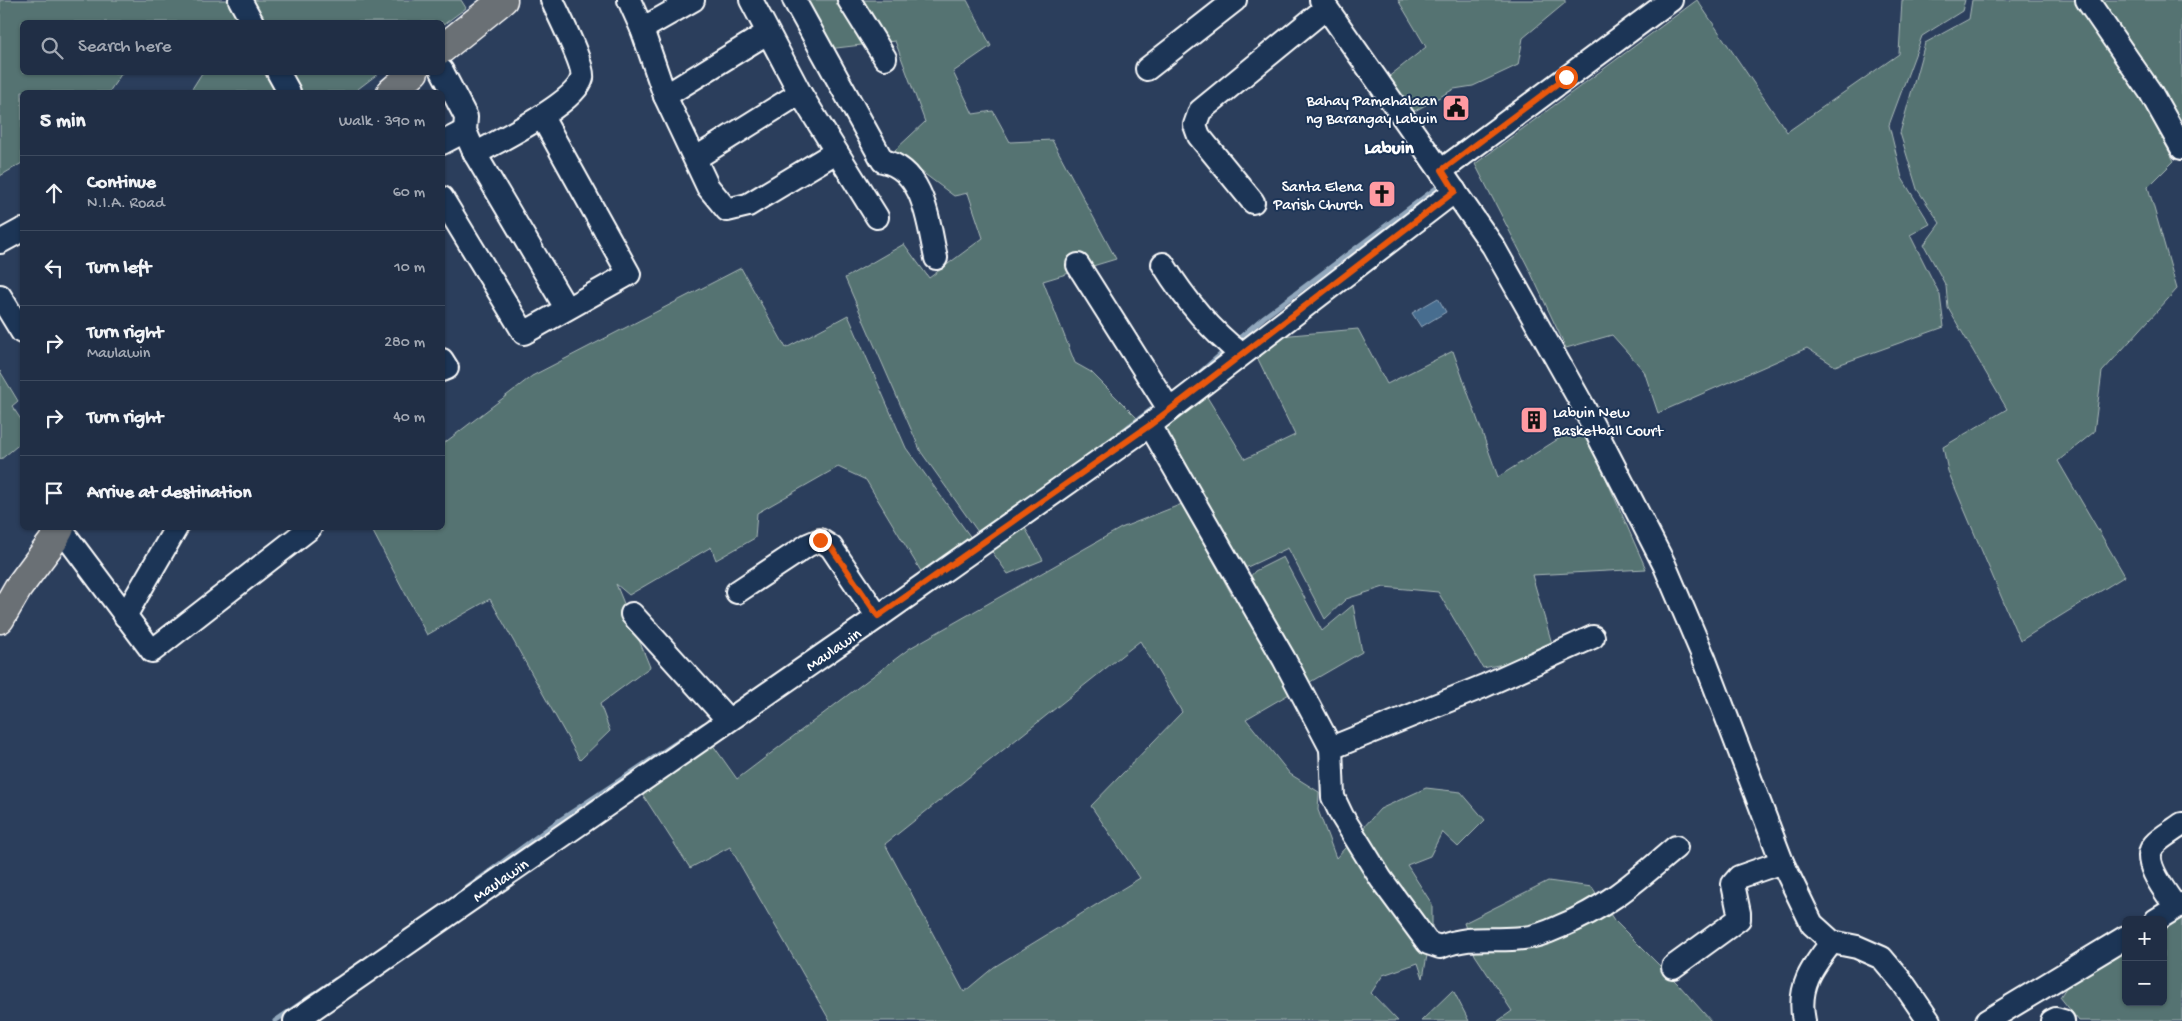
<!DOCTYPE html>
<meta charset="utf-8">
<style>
:root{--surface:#202e45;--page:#28364c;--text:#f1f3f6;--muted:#a2a8b3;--line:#3d4a5e}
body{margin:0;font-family:"Gochi Hand",sans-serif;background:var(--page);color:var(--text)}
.controls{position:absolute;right:15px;bottom:15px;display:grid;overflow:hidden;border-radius:8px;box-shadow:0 1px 4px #0004}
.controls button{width:45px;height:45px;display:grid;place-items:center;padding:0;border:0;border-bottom:1px solid var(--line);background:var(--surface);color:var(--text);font:25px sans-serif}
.stop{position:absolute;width:15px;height:15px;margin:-11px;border:4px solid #ea580c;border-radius:50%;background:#fff}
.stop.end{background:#ea580c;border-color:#fff;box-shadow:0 1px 5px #0008}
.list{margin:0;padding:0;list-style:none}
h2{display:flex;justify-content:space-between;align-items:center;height:65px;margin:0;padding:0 20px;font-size:21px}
h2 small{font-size:16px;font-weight:400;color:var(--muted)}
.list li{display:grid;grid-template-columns:32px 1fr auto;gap:15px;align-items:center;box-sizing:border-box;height:75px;padding:0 20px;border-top:1px solid var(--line)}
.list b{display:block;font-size:19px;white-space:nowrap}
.list p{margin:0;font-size:16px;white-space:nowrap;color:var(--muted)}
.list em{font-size:16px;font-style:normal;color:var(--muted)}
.icon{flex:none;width:28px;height:28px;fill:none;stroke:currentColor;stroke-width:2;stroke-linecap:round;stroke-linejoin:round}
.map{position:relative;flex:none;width:2182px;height:1021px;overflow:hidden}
.search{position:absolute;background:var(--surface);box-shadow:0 1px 4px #0004;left:20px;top:20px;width:425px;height:55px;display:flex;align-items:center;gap:12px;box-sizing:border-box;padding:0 18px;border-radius:8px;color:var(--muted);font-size:19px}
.panel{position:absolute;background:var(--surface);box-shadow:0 1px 4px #0004;left:20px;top:90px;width:425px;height:440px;border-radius:8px}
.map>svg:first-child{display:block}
.green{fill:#547372;stroke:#aab9b8;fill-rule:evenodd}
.water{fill:#476d8f;stroke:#91a7bc}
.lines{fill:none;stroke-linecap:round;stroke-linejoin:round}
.stream{stroke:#91a7bc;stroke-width:5}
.minor-casing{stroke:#fff;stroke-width:26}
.major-casing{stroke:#fff;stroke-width:31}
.minor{stroke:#1d3557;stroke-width:22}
.major{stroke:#6b6f75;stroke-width:28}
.route{stroke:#ea580c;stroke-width:6}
.labels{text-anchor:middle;stroke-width:4;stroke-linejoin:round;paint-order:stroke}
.poi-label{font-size:16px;fill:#fff;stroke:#1d3557;text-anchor:end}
.street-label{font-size:16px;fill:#fff;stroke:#1d3557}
.quarter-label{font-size:19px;font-weight:bold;fill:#fff;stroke:#1d3557}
</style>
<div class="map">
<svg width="2182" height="1021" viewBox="0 0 2182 1021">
<rect width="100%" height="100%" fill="#2b3e5c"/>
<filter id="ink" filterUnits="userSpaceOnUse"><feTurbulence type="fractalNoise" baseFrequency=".02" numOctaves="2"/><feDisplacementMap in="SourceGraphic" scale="10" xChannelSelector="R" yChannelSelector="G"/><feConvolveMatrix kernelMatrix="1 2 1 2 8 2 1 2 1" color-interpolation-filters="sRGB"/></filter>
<g filter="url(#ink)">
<!-- green -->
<path class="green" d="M0,0H461L466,8L443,25L442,22H22V72L122,73L109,92H22V163L0,176Z
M812,0H967L991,46L953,72L973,114L993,111L1010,142L1052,140L1116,259L1043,281L1075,363L1091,372L1137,418L1014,508L1043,560L1008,574L921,452L845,278L904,244L929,278L983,238L968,193L954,196L894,151L925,122L895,41L828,49L809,3Z
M1398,0H1565V3L1523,38L1518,65L1473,86L1454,89L1413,112L1387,78L1426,47Z
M1697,0L1787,132L1899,54L1902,0H1965L1962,11L1922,36L1889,125L1902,178L1930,224L1910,235L1940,295L1944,327L1835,366L1807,348L1658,413L1644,371L1612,335L1566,348L1530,271L1475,164Z
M1972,0H2078L2125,67L2174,161L2148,187L2177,289L2102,372L2094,432L2058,461L2125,576L2020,641L1948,471L1943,447L2007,409L1948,308L1946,286L1924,245L1940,223L1917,189L1900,133L1925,43L1969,19Z
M2098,0H2182V131Z
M202,73H379L354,92H190Z
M741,268L786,348L848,315L906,448L972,539L922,573L866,480L838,467L757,513L755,538L716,560L711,547L629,595L616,584L650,667L600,704L610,731L580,760L490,599L427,635L371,528H442L443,444L532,376Z
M1358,329L1387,384L1453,351L1498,477L1582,424L1646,569L1532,575L1555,654L1483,668L1438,592L1384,587L1346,599L1325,619L1288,548L1243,569L1163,428L1207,397L1245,459L1295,435L1257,357L1280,336Z
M0,371L18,401L12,406L22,421V442L0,460Z
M1182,504L1233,597L1255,571L1283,557L1322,631L1353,605L1362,652L1246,719L1290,774L1319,792L1318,810L1336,858L1380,809L1426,788L1461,792L1485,820L1458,847L1442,832L1430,856L1407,865L1432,904V927L1423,978L1418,963L1383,975L1371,993L1398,1021H830L730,847L690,868L641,792L710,741L737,779L910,648L1121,528ZM1140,641L1182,712L1091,806L1140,878L994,967L964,992L885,844Z
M1548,881L1592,887L1614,920L1678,984L1711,1021H1498L1512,1011L1475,955L1464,923Z
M2182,912V1021H2079L2060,997L2069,983L2126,948V1002H2163V924Z
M1453,990L1469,1021H1421Z"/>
<!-- water -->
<path class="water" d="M1438,298L1446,312L1421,327L1412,313Z"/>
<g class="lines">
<!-- stream -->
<path class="stream" d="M1235,342L1264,317L1443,183
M1194,378L1227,349
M1128,427L1159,404
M455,897L557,822L703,725
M275,1021L335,980"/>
<defs>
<g id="minor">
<path d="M240,0L252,22"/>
<path d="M629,0L642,29L665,96L708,187L727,210L748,205L836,152"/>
<path d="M751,0L800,93L877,217"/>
<path d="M794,0L880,156L883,161C925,170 928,223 936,258"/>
<path d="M849,0L885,58"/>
<path d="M1321,0L1493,246L1583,406L1664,564L1704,658L1782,862L1812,924L1832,942L1857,947L1882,958L1903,983L1929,1021"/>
<path d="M2087,0L2151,93L2182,148"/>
<path d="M642,29L693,0"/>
<path d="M1147,69L1235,0"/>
<path d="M442,71L466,117L465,131L475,154L566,308"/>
<path d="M278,72L289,92"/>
<path d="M665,96L767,33"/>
<path d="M442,143L465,131"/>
<path d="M475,154C498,141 576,103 582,78C585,66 558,14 552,0"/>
<path d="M696,158L800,93"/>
<path d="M1442,170L1671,0"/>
<path d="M442,198L524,333L629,274L542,117"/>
<path d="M1253,202L1199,136L1195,125L1200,111L1326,8"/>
<path d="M0,242L22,230"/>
<path d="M1163,264C1184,298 1210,330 1241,354"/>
<path d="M1078,265L1169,409"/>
<path d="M0,296L22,332"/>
<path d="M442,360L447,368L442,370"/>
<path d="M1150,425L1284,659L1331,748L1484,686L1593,637"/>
<path d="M60,528L152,651L310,528"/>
<path d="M737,592L808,545L820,540L831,547L878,617"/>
<path d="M632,614L728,720"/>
<path d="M125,616L176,528"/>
<path d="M1331,748L1333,797L1342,816L1381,879L1428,943L1440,947C1474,934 1490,942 1523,938C1535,937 1548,932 1559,927C1608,907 1636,881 1676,847"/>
<path d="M2176,907C2167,894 2140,861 2154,845C2161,837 2173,831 2182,824"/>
<path d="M2156,920L2182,904"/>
<path d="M1673,967L1739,919V913L1733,884L1739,877L1782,862"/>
<path id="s1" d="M295,1021L878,617L1150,425L1455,191"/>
<path d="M1804,1021C1797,987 1812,967 1832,942"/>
<path d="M1987,1021L2126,937"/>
<path d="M2052,1021L2056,1019L2063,1021"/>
</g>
<path id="major" d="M442,49L503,0
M391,92L414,72
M0,619L18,588L53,541L60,528"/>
</defs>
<!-- minor casing -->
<use href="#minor" class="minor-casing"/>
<!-- major casing -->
<use href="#major" class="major-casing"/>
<!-- minor -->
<use href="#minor" class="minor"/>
<!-- major -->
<use href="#major" class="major"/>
</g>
</g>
<g class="lines" filter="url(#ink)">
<!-- route -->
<path class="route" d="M820,540L831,547L878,616L1150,425L1455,191L1442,170L1566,77"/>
</g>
<!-- icons -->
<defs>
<symbol id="civic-square" viewBox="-11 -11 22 22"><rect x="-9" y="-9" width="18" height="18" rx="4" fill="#ff9aa2" stroke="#1d3557"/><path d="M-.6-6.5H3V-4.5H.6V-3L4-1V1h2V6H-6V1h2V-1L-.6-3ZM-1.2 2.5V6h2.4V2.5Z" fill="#111"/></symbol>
<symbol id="church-square" viewBox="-11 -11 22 22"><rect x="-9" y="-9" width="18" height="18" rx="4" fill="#ff9aa2" stroke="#1d3557"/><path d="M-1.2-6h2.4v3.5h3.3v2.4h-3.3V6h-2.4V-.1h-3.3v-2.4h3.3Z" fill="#111"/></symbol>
<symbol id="building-square" viewBox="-11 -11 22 22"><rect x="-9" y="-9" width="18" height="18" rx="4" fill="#ff9aa2" stroke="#1d3557"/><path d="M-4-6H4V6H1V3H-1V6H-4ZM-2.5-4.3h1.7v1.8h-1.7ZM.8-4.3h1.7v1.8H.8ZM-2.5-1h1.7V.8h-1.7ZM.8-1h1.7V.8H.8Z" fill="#111"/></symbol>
</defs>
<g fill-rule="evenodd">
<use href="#civic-square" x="1440" y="92" width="32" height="32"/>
<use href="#church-square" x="1366" y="178" width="32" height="32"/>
<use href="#building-square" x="1518" y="404" width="32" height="32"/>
</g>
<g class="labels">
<!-- poi labels -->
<g class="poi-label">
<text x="1437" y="105">Bahay Pamahalaan<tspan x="1437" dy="18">ng Barangay Labuin</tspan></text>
<text x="1363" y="191">Santa Elena<tspan x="1363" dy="18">Parish Church</tspan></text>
<text x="1553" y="417" text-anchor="start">Labuin New<tspan x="1553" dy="18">Basketball Court</tspan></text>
</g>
<!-- street labels -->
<g class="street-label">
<text dy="6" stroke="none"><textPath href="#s1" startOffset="654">Maulawin</textPath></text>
<text dy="6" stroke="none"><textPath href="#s1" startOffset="249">Maulawin</textPath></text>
</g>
<!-- quarter labels -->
<g class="quarter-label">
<text x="1389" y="153">Labuin</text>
</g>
</g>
</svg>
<div class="controls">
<button>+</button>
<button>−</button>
</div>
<div class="stop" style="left:1566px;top:77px"></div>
<div class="stop end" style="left:820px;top:540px"></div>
<div class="search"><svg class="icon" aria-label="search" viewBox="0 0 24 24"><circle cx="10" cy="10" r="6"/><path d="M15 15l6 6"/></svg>Search here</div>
<section class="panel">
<h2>5 min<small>Walk · 390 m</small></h2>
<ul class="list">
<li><svg class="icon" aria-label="ahead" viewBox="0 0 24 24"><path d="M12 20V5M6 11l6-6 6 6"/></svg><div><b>Continue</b><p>N.I.A. Road</p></div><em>60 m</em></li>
<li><svg class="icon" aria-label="left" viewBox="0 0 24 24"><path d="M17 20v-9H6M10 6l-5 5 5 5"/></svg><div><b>Turn left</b></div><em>10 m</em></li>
<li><svg class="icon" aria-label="right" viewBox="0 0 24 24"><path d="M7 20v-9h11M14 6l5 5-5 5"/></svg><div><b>Turn right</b><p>Maulawin</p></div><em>280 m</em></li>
<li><svg class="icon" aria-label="right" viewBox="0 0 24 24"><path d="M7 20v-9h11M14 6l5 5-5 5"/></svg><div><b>Turn right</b></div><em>40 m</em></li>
<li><svg class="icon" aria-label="arrive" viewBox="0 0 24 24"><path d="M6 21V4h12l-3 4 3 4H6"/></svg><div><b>Arrive at destination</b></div></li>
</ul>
</section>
</div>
